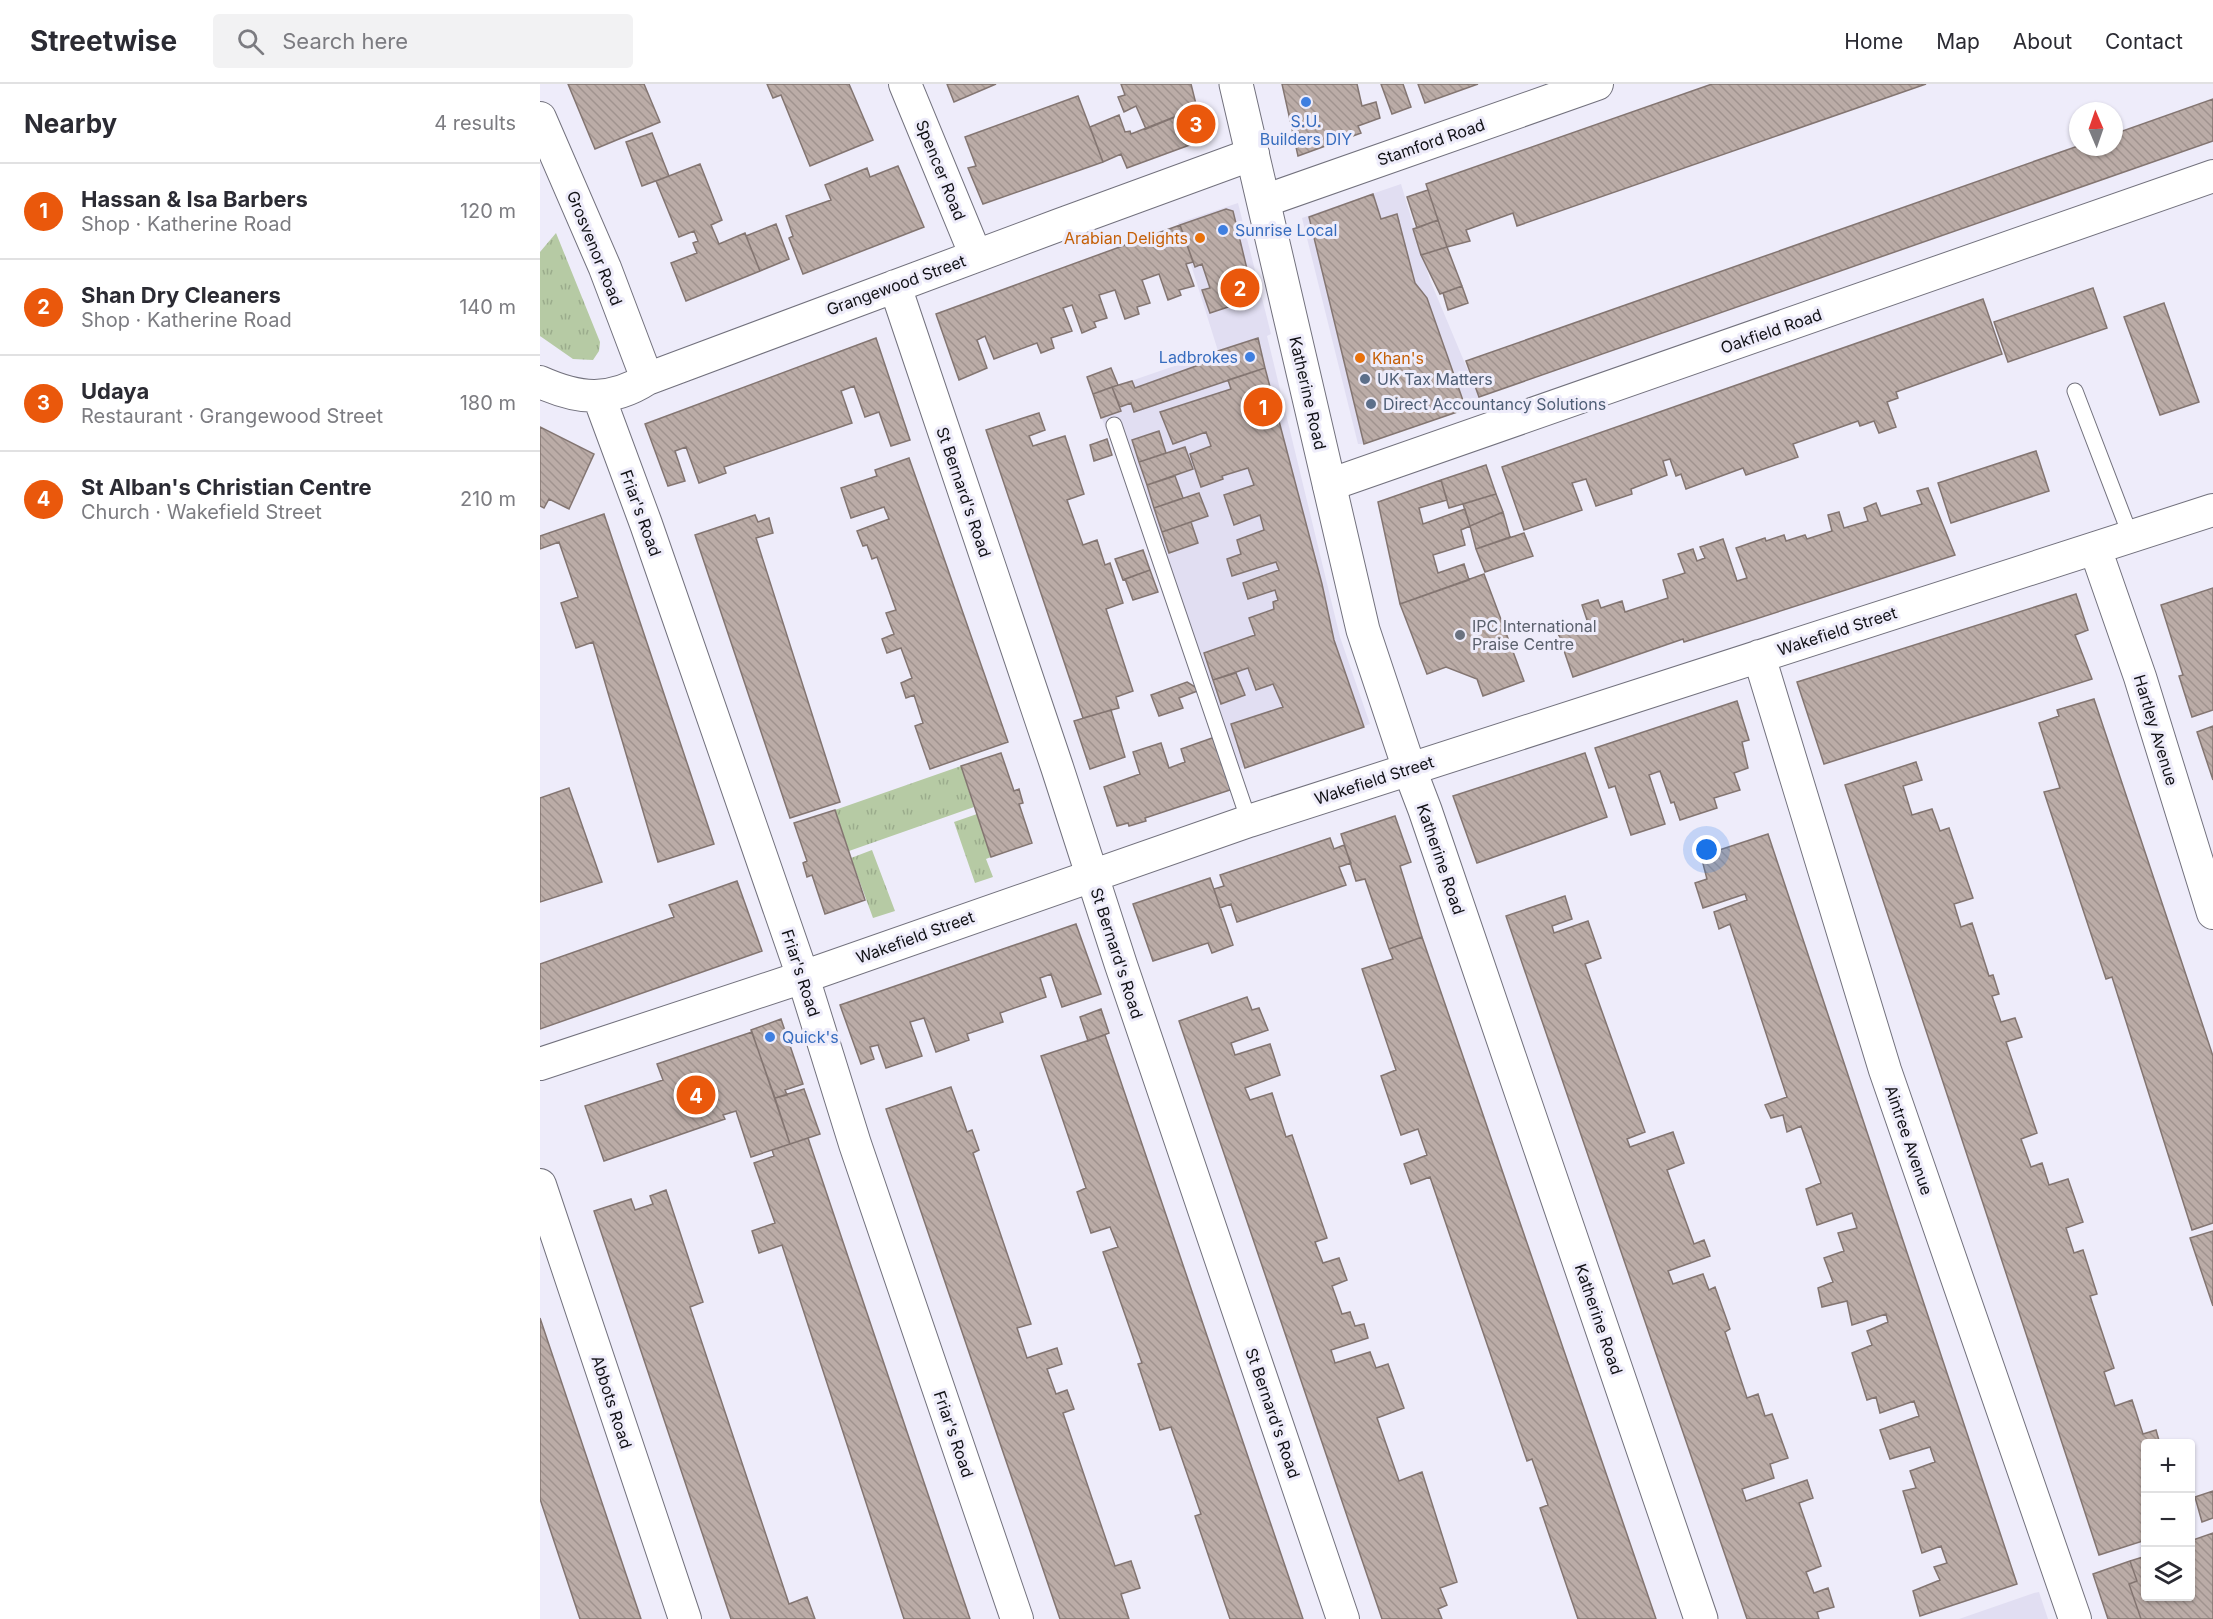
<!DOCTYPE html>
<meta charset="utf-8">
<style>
:root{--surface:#fff;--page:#f2f2f3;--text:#2b2b33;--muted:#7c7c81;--line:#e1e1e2;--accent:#ea580c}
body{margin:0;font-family:Inter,sans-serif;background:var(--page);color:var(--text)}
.controls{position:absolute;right:18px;bottom:18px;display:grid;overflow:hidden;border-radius:6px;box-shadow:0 2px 4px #0004}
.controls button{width:54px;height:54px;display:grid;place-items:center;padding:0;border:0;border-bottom:2px solid var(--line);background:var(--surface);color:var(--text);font:30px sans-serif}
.compass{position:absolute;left:1529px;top:18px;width:54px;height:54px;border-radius:50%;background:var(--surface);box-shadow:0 2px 4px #0004;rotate:358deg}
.you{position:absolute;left:1167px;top:766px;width:21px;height:21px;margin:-15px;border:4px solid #fff;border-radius:50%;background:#1a73e8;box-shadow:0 0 0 9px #1a73e833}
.badge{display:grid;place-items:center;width:39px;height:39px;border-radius:50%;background:var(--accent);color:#fff;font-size:20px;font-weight:700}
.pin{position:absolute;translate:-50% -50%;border:3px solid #fff;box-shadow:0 2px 6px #0006}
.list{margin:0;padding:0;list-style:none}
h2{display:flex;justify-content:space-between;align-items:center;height:78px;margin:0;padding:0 24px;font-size:26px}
h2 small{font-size:20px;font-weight:400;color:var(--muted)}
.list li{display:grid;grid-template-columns:39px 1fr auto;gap:18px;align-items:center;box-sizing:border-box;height:96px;padding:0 24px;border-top:2px solid var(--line)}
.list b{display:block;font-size:22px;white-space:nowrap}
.list p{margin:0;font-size:20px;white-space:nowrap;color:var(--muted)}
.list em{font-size:20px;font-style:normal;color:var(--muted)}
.icon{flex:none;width:33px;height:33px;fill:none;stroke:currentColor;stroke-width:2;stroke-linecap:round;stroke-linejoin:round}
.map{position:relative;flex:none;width:1673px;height:1535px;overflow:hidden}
header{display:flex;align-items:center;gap:36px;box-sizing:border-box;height:84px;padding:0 30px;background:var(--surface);border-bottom:2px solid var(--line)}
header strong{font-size:28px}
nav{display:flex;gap:33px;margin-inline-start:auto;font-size:21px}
.search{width:420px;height:54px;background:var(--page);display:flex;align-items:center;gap:15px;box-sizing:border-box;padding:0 21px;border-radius:6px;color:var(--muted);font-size:22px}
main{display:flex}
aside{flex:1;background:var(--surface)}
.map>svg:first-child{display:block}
.built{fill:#e1def2}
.grass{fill:url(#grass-tufts)}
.building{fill:url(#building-back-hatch);stroke:#837571;stroke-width:1.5}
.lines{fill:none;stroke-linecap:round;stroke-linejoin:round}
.lane-casing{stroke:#72717d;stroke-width:17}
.street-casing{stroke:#72717d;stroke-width:34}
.secondary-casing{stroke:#72717d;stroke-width:35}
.lane{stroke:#fff;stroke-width:15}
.street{stroke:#fff;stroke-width:32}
.secondary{stroke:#fff;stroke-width:33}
.shop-dot{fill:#3f7fe0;stroke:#eeecfa;stroke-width:2}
.food-dot{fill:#e8710a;stroke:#eeecfa;stroke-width:2}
.service-dot{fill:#5c6f8a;stroke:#eeecfa;stroke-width:2}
.worship-dot{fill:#6b7280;stroke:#eeecfa;stroke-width:2}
.labels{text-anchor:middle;stroke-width:6;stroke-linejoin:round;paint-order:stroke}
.shop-label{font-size:16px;fill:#366cbe;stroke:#eeecfa;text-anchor:start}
.street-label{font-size:16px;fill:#111115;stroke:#eeecfa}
.food-label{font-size:16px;fill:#c56008;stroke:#eeecfa;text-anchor:end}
.service-label{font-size:16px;fill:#4e5e75;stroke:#eeecfa;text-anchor:start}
.worship-label{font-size:16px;fill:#5b616d;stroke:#eeecfa;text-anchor:start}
</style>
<header>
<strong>Streetwise</strong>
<div class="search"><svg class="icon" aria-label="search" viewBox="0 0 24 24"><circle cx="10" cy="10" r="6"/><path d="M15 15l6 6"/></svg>Search here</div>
<nav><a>Home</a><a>Map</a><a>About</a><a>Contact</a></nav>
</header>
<main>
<aside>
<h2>Nearby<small>4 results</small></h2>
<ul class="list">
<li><span class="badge">1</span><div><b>Hassan &amp; Isa Barbers</b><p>Shop · Katherine Road</p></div><em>120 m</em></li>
<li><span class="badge">2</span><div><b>Shan Dry Cleaners</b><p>Shop · Katherine Road</p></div><em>140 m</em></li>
<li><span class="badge">3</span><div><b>Udaya</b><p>Restaurant · Grangewood Street</p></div><em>180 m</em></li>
<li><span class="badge">4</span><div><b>St Alban's Christian Centre</b><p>Church · Wakefield Street</p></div><em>210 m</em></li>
</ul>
</aside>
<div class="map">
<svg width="1673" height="1535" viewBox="0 0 1673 1535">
<defs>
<pattern id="grass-tufts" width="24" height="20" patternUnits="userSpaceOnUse" patternTransform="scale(1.5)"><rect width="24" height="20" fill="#b6caa4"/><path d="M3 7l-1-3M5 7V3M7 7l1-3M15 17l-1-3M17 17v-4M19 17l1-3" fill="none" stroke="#9bac8c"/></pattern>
<pattern id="building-back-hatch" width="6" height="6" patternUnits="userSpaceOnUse" patternTransform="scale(1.5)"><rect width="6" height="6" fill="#bbaca7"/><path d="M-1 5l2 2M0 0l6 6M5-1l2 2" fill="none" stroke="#a0938f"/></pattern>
</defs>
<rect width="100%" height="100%" fill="#eeecfa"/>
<!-- built -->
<path class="built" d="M861,100L890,196L942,320L824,360H818L762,134Z
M698,119L731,250L727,252L800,553L830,640L691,688L553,310L678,267L638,139Z
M1499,1508L1508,1535H1419L1494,1509Z"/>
<!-- grass -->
<path class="grass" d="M16,149L60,258L59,267L53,276L33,275L0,252V168Z
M421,682L434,723L309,767L295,726Z
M437,730L451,773L446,775L453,793L435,799L414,738Z
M332,766L355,827L333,834L311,774Z"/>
<!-- building -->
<path class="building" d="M28,0H104L120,38L55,65Z
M227,0H309L333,56L270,82L241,11L233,14Z
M407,0H456L414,18Z
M581,0H651L657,24L606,45L596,22L584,28L578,13L585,11Z
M742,0H817L822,22L836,18L840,34L818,42L821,49L758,72Z
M841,0H863L871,23L852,30Z
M878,0H938L885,19Z
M1172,0H1386L977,142L973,129L926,146L930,157L907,163L886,100Z
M538,12L563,78L443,120L428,84L436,82L425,53Z
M1673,15V57L939,313L926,277L1538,62L1574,63V50Z
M657,24L666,55L587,84L581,70L563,78L550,43L579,31L585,48L590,47L591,50Z
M112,49L129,92L102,102L86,58Z
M160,80L182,136L171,141L179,160L205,149L220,187L146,217L131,179L157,169L153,159L158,157L154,147L139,153L116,97Z
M358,82L384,143L263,190L249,154L253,152L246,132L291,116L285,101L327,84L330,93Z
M888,106L898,136L877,144L867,113Z
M833,110L841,135L857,130L875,199L887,214L926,325L824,360L769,133Z
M686,125L693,127L713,210L692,217L694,221L670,229L662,206L670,204L662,180L655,183L640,141Z
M898,136L907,163L881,171L873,145Z
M236,140L249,175L220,187L206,152Z
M640,141L653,178L646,180L654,202L639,206L641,211L628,216L619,190L602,196L610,219L597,223L599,230L585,235L575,206L559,211L567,234L554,238L556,243L542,249L532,221L523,224L532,247L511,254L514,264L501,269L497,259L454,275L445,252L437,256L447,284L419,296L396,230Z
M907,163L922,202L900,210L881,171Z
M922,202L928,219L908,226L903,209Z
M1553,204L1567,244L1468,278L1454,238Z
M1443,215L1462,270L1356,308L1358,314L1347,318L1356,343L1339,349L1334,337L1320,342L1318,337L1253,360L1258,373L1206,391L1203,384L1146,405L1141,390L1136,392L1130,375L1123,377L1127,391L1091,405L1092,410L1056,422L1046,395L1032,399L1042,426L984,446L962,383Z
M1624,219L1659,318L1620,331L1584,233Z
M336,254L370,356L351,362L339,328L325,333L314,302L301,307L312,339L184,383L186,389L159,399L146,363L135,367L145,397L128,402L105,340Z
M718,254L725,284L594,328L591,319L580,323L572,303L592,297L595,304L681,273L678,267Z
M571,284L578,301L553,310L547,293Z
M725,284L782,500L794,556L824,643L705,684L691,640L743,623L733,600L716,606L708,584L673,596L664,569L715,551L709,534L734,525L733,518L738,516L735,506L708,515L703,499L739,486L736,478L692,492L687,475L701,470L697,456L724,446L720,431L694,441L684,411L714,401L708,384L682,392L683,395L661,403L650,370L671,362L666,348L633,360L620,328L691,305L688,296Z
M572,303L581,327L561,334L553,310Z
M499,329L505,346L489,352L493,362L525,352L544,410L527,416L543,461L557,456L565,481L570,479L583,519L566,525L593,607L576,613L579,624L543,634L446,346Z
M0,343L54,370L29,425L9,415L4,424L0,422Z
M619,347L626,369L599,378L592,356Z
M567,355L572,371L554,377L550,361Z
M645,363L653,385L607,401L599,378Z
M1496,367L1509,407L1411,439L1398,399Z
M369,374L468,658L390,685L375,642L383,639L374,611L366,614L361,599L372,594L361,564L347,569L342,555L354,550L346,529L356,526L337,473L332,475L327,461L323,462L317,447L349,435L344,423L311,434L301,404L337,392L335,386Z
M946,381L956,410L909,424L901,396Z
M635,392L643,414L614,424L607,401Z
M901,396L907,416L879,424L883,440L925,425L930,442L921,446L925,461L893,471L898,489L924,480L929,496L860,520L838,418Z
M1388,404L1415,471L1144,558L1143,555L1033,593L1018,549L1043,541L1045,547L1050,545L1042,521L1058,516L1061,524L1082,517L1085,528L1128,514L1123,496L1145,489L1138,470L1153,465L1157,477L1165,474L1160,463L1183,455L1197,497L1207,494L1196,464L1225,454L1226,457L1244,451L1246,457L1265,451L1267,455L1292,447L1288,431L1299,428L1304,444L1328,437L1324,424L1336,419L1341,432L1382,420L1377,407Z
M659,409L668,432L622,448L614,424Z
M956,410L963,428L930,442L923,420Z
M963,428L970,453L936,465L930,442Z
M64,430L174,760L118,778L53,558L36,564L21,519L38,513L19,458L0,465V452Z
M215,431L218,438L229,434L233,449L216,454L300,718L250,734L155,451Z
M651,438L658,459L629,469L622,448Z
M984,449L993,472L945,488L936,465Z
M603,466L610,486L583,496L575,475Z
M610,486L618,508L593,516L585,495Z
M944,490L984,597L943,612L937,595L906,583L887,590L860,520Z
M1673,504V626L1652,633L1639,592L1643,591L1621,521Z
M1536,510L1548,546L1535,551L1552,595L1284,680L1257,598Z
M696,589L705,611L681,620L673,596Z
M647,598L660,606L639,614L643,624L619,632L611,611Z
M1554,615L1673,972V1139L1652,1146L1572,893L1566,895L1504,708L1520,704L1499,639L1519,632L1517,626Z
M1197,617L1209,656L1202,658L1208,684L1194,689L1200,706L1174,714L1177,724L1140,736L1134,718L1131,719L1120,687L1109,691L1125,740L1091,751L1075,702L1069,704L1055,664Z
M571,626L585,673L550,685L534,637Z
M1673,642V696L1657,648Z
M675,653L693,705L605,734L606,737L589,742L588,739L577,742L564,703L600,690L593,668L621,659L629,684L645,678L641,665Z
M461,669L474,707L479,705L483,719L479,720L492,759L451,773L421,682Z
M1045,669L1067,733L937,779L913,712Z
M1376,678L1382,696L1363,702L1372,731L1392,725L1400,747L1409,744L1433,814L1414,820L1421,843L1432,839L1449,892L1453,891L1459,910L1452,912L1461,938L1475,934L1482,953L1466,958L1497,1049L1481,1055L1491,1083L1502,1079L1509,1101L1528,1095L1543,1138L1526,1144L1534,1169L1543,1166L1557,1210L1550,1212L1574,1284L1564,1288L1575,1322L1592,1316L1603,1350L1616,1346L1620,1360H1606V1456L1559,1471L1305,701Z
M29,704L62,798L0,818V714Z
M295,726L325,816L285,830L272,791L267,793L263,779L267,777L254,739Z
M855,732L871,778L860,782L882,853L849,865L825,795L816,797L801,750Z
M1228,750L1477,1500L1380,1532L1373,1507L1400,1496L1394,1483L1407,1479L1401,1462L1382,1469L1363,1407L1376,1404L1370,1387L1395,1378L1390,1363L1350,1375L1340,1346L1379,1332L1374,1317L1340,1329L1336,1313L1327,1316L1312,1269L1332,1261L1327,1247L1348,1238L1346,1230L1312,1241L1307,1217L1282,1223L1278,1204L1293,1198L1284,1174L1304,1167L1298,1149L1317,1144L1312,1129L1277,1141L1266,1105L1281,1099L1261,1042L1247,1048L1243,1031L1231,1034L1225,1021L1247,1013L1190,840L1179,845L1174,828L1207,816L1205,810L1163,824L1155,799L1167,795L1161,772Z
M790,754L794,765L804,761L811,779L799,783L806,801L697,838L691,820L680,824L674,805L684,802L680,791Z
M670,794L693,861L672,869L668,859L613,877L593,820Z
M197,797L222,867L0,945V880L134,833L129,821Z
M1025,812L1032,835L1012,842L1014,849L1048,837L1061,874L1045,880L1105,1048L1087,1055L1090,1063L1133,1048L1144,1079L1127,1086L1154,1160L1164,1156L1170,1172L1128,1187L1133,1200L1163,1190L1169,1206L1175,1203L1190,1245L1185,1248L1207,1314L1218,1310L1225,1332L1232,1330L1248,1374L1230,1380L1234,1394L1202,1405L1206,1417L1267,1396L1273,1414L1259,1419L1281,1482L1266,1488L1274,1509L1288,1504L1294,1523L1277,1528L1279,1535H1207L966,832Z
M536,840L561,910L522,923L511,890L500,894L506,913L460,929L463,938L427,950L429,956L396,968L384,934L370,938L382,972L346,984L338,961L330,963L334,975L321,980L300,921Z
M882,853L1116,1535H1038L1000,1424L1008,1421L992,1375L987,1377L890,1093L871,1100L864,1080L887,1071L878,1045L861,1051L841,992L856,986L822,885L853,875L849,865Z
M707,913L712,926L719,924L728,946L691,959L695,971L730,960L740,991L705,1004L710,1016L732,1009L746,1053L752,1051L787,1154L775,1158L783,1179L799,1174L807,1196L792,1202L802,1230L810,1228L815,1242L824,1240L828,1254L791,1266L795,1279L830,1268L836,1284L848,1280L864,1324L837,1334L859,1397L882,1388L917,1498L900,1504L907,1521L898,1525L902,1535H842L639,937Z
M561,925L569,949L548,957L540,933Z
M241,935L263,1000L245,1006L247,1011L235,1014L211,946Z
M212,948L250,1060L211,1073L196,1027L183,1031L185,1035L64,1077L45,1022L123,996L117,980Z
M565,951L763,1535H690L655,1432L661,1430L631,1343L620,1346L598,1280L602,1279L563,1168L578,1163L570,1143L551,1149L537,1108L546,1104L501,972Z
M411,1003L427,1048L432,1046L439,1066L433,1069L491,1240L477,1244L487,1274L517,1264L522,1280L507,1285L516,1310L527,1306L534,1325L523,1329L575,1482L591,1477L600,1504L581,1510L589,1535H520L346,1025Z
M264,1005L280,1050L250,1060L235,1014Z
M268,1054L430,1535H364L242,1161L219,1169L212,1147L235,1139L214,1079L234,1072L232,1066Z
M126,1106L163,1218L150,1223L249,1520L267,1513L275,1535H191L54,1127L91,1115L95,1126L113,1120L110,1112Z
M1673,1147V1222L1650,1154Z
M0,1234L101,1535H40L0,1415Z
M1673,1407V1434L1662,1438L1655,1413Z
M1673,1449V1535H1601L1589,1500L1597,1497L1590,1477L1606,1472V1512H1650V1457Z
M1590,1477L1597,1497L1589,1500L1601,1535H1568L1553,1490Z"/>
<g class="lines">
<defs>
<path id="lane" d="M1535,307L1591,453
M574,341L709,737"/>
<path id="street" d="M365,0L436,172
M0,34L65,184L107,295
M724,117L1057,0
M355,202L517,683L581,881L803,1535
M0,298C38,315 70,319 107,295L519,141L713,70
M59,313L106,440L263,893L315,1060L477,1535
M789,401L1673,92
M1555,464L1600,593L1673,829
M1219,572L1345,986L1535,1535
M0,980L263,893L709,737L1673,426
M0,1101L145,1535"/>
<path id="secondary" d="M696,0L823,546L869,684L885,726L1161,1535"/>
</defs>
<!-- lane casing -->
<use href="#lane" class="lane-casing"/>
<!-- street casing -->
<use href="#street" class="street-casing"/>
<!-- secondary casing -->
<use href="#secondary" class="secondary-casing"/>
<!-- lane -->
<use href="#lane" class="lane"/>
<!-- street -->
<use href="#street" class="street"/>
<!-- secondary -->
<use href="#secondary" class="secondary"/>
</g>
<!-- markers -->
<g class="shop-dot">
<circle cx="766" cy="18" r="6"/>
<circle cx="683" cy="146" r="6"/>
<circle cx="710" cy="273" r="6"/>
<circle cx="230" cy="953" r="6"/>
</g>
<g class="food-dot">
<circle cx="660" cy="154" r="6"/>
<circle cx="820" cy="274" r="6"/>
</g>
<g class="service-dot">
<circle cx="825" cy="295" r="6"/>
<circle cx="831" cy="320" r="6"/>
</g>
<circle class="worship-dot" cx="920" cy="551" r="6"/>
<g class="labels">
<!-- shop labels -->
<g class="shop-label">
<text x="766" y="43" text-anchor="middle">S.U.<tspan x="766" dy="18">Builders DIY</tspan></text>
<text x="695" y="152">Sunrise Local</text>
<text x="698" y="279" text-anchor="end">Ladbrokes</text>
<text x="242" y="959">Quick's</text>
</g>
<!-- street labels -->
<g class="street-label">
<text transform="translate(891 58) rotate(-19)" y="6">Stamford Road</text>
<text transform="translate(401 86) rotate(68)" y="6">Spencer Road</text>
<text transform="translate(55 164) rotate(68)" y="6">Grosvenor Road</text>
<text transform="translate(356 201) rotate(-20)" y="6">Grangewood Street</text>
<text transform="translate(1231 247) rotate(-19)" y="6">Oakfield Road</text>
<text transform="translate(768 309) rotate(77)" y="6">Katherine Road</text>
<text transform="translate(424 408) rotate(71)" y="6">St Bernard's Road</text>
<text transform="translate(101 429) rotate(70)" y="6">Friar's Road</text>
<text transform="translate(1297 547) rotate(-18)" y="6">Wakefield Street</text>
<text transform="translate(1616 646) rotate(73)" y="6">Hartley Avenue</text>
<text transform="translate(834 696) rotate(-18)" y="6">Wakefield Street</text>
<text transform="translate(901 775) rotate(71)" y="6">Katherine Road</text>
<text transform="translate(375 853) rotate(-20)" y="6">Wakefield Street</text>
<text transform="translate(577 869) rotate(72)" y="6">St Bernard's Road</text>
<text transform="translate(261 889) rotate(72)" y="6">Friar's Road</text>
<text transform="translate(1369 1056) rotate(71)" y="6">Aintree Avenue</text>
<text transform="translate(1059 1235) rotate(71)" y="6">Katherine Road</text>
<text transform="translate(72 1318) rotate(72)" y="6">Abbots Road</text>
<text transform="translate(733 1329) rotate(71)" y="6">St Bernard's Road</text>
<text transform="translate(414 1350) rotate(71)" y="6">Friar's Road</text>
</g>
<!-- food labels -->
<g class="food-label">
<text x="648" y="160">Arabian Delights</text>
<text x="832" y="280" text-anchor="start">Khan's</text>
</g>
<!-- service labels -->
<g class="service-label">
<text x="837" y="301">UK Tax Matters</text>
<text x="843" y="326">Direct Accountancy Solutions</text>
</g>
<!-- worship labels -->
<g class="worship-label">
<text x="932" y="548">IPC International<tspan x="932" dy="18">Praise Centre</tspan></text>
</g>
</g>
</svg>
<div class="controls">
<button>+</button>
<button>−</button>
<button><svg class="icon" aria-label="layers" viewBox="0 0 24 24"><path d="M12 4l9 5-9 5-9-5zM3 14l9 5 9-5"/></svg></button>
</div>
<svg class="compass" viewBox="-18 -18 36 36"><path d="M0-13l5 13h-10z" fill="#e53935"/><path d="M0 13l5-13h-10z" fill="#7c7c81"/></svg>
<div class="you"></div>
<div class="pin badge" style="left:723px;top:323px">1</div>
<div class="pin badge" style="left:700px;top:204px">2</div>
<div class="pin badge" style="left:656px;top:40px">3</div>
<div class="pin badge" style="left:156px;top:1011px">4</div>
</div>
</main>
